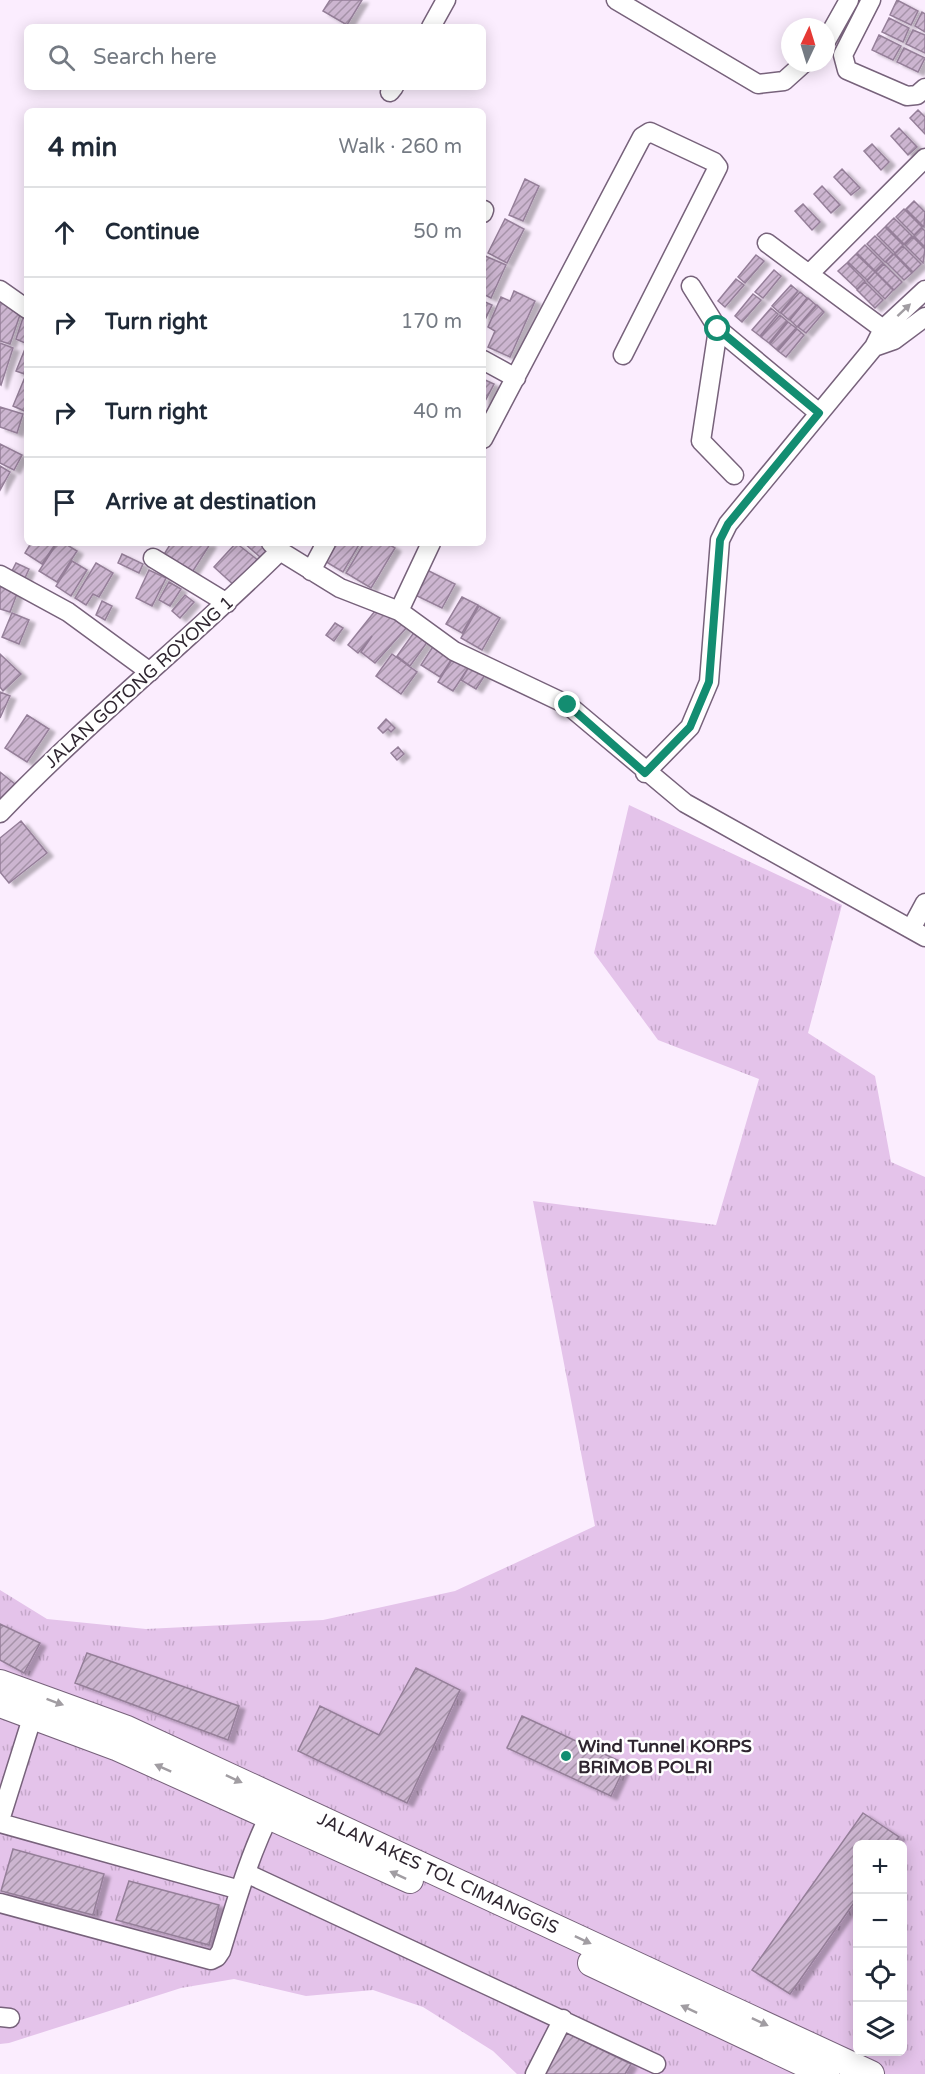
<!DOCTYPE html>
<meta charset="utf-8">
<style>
:root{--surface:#fff;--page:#f6f6f7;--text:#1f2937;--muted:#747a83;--line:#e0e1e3}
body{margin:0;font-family:"Varela Round",sans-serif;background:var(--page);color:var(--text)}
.controls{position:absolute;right:18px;bottom:18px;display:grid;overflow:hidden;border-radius:9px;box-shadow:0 3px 15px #0003}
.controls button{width:54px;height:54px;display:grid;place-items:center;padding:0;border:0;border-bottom:2px solid var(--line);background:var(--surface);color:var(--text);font:30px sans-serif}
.compass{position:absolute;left:781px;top:18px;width:54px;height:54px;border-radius:50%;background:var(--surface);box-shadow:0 3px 15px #0003;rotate:4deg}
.stop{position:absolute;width:18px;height:18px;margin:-14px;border:4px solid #138d71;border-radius:50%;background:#fff}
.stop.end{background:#138d71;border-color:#fff;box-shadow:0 2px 6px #0008}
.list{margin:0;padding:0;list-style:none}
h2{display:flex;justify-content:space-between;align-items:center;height:78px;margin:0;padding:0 24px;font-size:26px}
h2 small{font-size:20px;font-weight:400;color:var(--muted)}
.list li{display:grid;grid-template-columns:39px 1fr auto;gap:18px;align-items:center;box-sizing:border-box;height:90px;padding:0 24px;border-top:2px solid var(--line)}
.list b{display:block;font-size:22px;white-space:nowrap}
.list em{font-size:20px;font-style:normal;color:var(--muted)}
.icon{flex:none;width:33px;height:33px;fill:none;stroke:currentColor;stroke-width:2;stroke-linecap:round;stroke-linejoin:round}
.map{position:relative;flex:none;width:925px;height:2074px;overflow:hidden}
.search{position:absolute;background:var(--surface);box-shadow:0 3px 15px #0003;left:24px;top:24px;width:462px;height:66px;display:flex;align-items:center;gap:15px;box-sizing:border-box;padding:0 21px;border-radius:9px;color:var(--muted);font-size:22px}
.panel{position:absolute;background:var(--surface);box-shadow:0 3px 15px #0003;left:24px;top:108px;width:462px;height:438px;border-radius:9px}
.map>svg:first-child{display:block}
.grass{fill:url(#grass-tufts);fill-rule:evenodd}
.building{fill:url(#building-hatch);stroke:#957f99;stroke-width:1.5;filter:url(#shadow)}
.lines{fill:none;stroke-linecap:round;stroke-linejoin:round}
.street-casing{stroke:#77627b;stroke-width:21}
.secondary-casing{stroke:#77627b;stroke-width:28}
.street{stroke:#fff;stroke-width:18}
.secondary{stroke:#fff;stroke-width:26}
.oneway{fill:#a19da2}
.route{stroke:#138d71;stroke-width:8}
.poi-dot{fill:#138d71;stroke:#fff;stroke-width:2}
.labels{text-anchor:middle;stroke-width:5;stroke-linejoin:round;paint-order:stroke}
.street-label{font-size:18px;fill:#2f2630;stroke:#fff}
.poi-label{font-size:18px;font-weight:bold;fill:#2f2630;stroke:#fff;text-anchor:start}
</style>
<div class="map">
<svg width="925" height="2074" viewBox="0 0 925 2074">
<defs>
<pattern id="grass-tufts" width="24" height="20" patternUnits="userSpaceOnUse" patternTransform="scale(1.5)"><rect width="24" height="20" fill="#e4c3ea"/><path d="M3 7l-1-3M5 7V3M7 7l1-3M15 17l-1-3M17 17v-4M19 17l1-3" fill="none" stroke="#c4a7c9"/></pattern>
<pattern id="building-hatch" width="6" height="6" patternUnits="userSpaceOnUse" patternTransform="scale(1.5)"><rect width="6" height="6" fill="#ccb5d0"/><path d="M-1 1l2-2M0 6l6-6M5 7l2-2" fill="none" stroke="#a693a9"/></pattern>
<filter id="shadow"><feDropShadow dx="6" dy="3.5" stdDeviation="1.5" flood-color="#0004"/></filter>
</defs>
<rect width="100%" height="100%" fill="#fbedfe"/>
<!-- grass -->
<path class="grass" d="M629,805L842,905L808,1033L875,1076L891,1162L925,1177V2074H517L493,2051L423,2007L373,1990L306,1996L234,1979L181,1988L9,2043L0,2044V1590L47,1619L146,1629L323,1620L455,1591L595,1526L533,1201L716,1225L759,1079L658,1040L594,953ZM858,1844H902V2052H858Z"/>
<!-- building -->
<path class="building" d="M330,0H362L347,25L323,11Z
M897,0L918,11L911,25L890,15Z
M922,12L925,14V32L915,26Z
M889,18L909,28L903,42L882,32Z
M913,30L925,35V53L906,44Z
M879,35L901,46L893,60L872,50Z
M904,48L925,58L918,72L897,62Z
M918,110L925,117V134L910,118Z
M899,128L917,147L908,155L891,136Z
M872,144L889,162L881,170L864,151Z
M842,169L860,188L851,195L834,177Z
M525,179L539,186L523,221L509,215Z
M822,186L840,205L831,213L814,194Z
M914,201L925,212L924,227L906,209Z
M803,204L820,222L812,230L795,211Z
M904,209L922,227L914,235L896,217Z
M894,218L912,236L904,244L886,226Z
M505,219L524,229L507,263L488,253Z
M885,227L903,245L895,253L877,235Z
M922,228L925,231V247L914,236Z
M875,236L893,254L885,262L867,244Z
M913,237L925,249L923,263L905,245Z
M865,245L883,263L875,271L857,253Z
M903,246L921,264L913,272L895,254Z
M856,254L875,272L867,280L848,262Z
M894,254L912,273L904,280L886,262Z
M483,255L506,265L491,298L483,294Z
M756,255L764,261L745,283L738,277Z
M847,263L865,281L857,289L838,271Z
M884,264L902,282L894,290L876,272Z
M774,270L781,276L763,298L755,292Z
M875,272L893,290L885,299L867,281Z
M736,279L744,285L725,307L718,301Z
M865,282L883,300L875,308L857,290Z
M791,285L798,291L780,313L772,306Z
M514,291L535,301L510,357L488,347L495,331L488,327L501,297L510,301Z
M800,292L807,298L789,320L781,313Z
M753,294L761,300L742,322L735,316Z
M808,298L816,305L797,327L790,320Z
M0,299L23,306L10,344L0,341Z
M483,301L492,305L483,324Z
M817,305L824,312L806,333L798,327Z
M771,308L778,314L760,336L752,330Z
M780,315L787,321L769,343L761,337Z
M23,318L27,319L25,343L16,339Z
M788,322L796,328L777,350L770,344Z
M797,329L804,335L786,357L778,351Z
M0,343L13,348L1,385L0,384Z
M27,344V375L16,371Z
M25,377L27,378V412L13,406Z
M483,379L494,384L483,405Z
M0,407L23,414L17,433L0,427Z
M0,444L22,455L14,470L0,463Z
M0,466L10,472L0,490Z
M31,543H56L42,564L25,553Z
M57,543H64L77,551L57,582L39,571Z
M171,543H209L210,544L191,574L163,556Z
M236,543L259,561L236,587L214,567Z
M244,543H267L277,552L267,563Z
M333,543H360L343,572L323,560Z
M364,543H387L395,548L371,588L346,573Z
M122,554L143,564L139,573L118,563Z
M72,561L87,570L71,596L56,586Z
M16,563L29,569L24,580L11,573Z
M96,563L113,573L99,597L93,594L86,605L75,598Z
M149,570L166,578L152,606L136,598Z
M427,570L455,584L442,608L415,595Z
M4,580L20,586L10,612L0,609V589Z
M169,582L181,589L170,606L159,600Z
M185,595L194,602L180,618L172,611Z
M462,597L478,605L462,633L446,624Z
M102,601L112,606L105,620L96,615Z
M379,606L407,627L375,663L361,652L372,636L358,653L348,645Z
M479,606L500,618L482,650L461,638Z
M12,613L29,620L19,644L2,637Z
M335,623L343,628L334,641L326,635Z
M415,631L428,641L410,666L397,656Z
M434,645L453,657L440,677L421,665Z
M0,654L21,674L3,691L0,687Z
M392,654L417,672L401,694L376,676Z
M455,655L470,665L453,691L438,682Z
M470,665L485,675L476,689L461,680Z
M0,692L10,696L0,718Z
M27,715L49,729L27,762L5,748Z
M386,719L395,728L391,732L388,729L383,733L378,728Z
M398,747L404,754L397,760L391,753Z
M0,772L15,784L1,801L0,800Z
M21,821L47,853L9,883L0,872V838Z
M0,1624L40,1643L24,1673L0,1660Z
M87,1653L239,1706L228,1740L75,1683Z
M416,1668L460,1690L407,1803L298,1751L320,1706L379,1735Z
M522,1716L626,1764L611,1796L507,1748Z
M863,1813L899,1837L894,1844H858V1897L790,1994L752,1970Z
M13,1849L104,1874L93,1915L1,1891Z
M129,1881L219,1905L209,1945L116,1920Z
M565,2032L631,2064L625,2074H544Z"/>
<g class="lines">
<defs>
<path id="street" d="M616,0L758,84L784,81L804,63
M871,0L843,55L847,70L907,96L917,95L925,88
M431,27L446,0
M826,41L849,0
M390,92L394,87
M483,213L484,210
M767,243L883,329
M809,274L925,158
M691,286L718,329L819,413
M0,290L27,309
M718,329L701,441L734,475
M874,347L894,340L925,317
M483,360L516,378
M483,439L642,137L650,132L714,162L718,167L623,355
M271,543L280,551L340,588L399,611L454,651L568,705L685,803L925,937
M153,558L227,603
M311,571L326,543
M0,575L68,612L150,672
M399,611L431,543
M645,773L690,727L709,682L720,540L728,524L874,347L883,329L925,290
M0,813C88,721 189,641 280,551
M911,929L925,903
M0,1820L33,1715
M0,1823L240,1890
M246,1873L656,2064
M0,1903L211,1960L217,1957L221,1951C236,1902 250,1852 274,1806
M0,2017L10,2018
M535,2074L563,2019"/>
<path id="secondary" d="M0,1683L127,1729L871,2074
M0,1704L116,1747L410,1880
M591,1963L826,2074"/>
</defs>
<!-- street casing -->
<use href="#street" class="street-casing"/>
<!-- secondary casing -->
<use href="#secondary" class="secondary-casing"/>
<!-- street -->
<use href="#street" class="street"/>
<!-- secondary -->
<use href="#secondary" class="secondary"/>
</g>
<!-- one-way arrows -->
<defs><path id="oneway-solid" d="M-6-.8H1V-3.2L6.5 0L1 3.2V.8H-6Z" transform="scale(1.5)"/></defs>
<g class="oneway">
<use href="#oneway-solid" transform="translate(904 310) rotate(-43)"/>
<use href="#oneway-solid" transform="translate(55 1702) rotate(20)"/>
<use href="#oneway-solid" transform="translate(163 1768) rotate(-156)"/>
<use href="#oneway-solid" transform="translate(234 1779) rotate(25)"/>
<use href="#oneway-solid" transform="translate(398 1875) rotate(-155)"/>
<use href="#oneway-solid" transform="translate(583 1940) rotate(25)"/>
<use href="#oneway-solid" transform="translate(689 2009) rotate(-155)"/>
<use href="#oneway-solid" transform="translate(760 2022) rotate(25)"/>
</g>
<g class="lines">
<!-- route -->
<path class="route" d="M568,705L645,773L690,727L709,682L720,540L728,524L819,413L718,329"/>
</g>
<!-- markers -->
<circle class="poi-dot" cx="566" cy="1756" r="6"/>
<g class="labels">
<!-- street labels -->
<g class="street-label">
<text transform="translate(139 682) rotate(-42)" y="6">JALAN GOTONG ROYONG 1</text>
<text transform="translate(438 1873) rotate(25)" y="6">JALAN AKES TOL CIMANGGIS</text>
</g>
<!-- poi labels -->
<g class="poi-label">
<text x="578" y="1752">Wind Tunnel KORPS<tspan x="578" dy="21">BRIMOB POLRI</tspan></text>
</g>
</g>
</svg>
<div class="controls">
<button>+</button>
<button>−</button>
<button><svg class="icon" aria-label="locate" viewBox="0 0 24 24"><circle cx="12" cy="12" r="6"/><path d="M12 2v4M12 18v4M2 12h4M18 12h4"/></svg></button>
<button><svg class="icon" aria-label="layers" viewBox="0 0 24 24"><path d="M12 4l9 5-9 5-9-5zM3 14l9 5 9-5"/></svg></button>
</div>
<svg class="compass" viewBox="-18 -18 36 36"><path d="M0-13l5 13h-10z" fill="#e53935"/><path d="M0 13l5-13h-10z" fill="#747a83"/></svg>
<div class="stop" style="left:718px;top:329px"></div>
<div class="stop end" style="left:568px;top:705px"></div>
<div class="search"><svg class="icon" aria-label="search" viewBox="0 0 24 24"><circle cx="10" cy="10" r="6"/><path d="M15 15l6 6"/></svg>Search here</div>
<section class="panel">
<h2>4 min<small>Walk · 260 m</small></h2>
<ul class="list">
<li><svg class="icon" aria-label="ahead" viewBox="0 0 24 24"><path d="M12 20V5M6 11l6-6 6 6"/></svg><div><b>Continue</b></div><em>50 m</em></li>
<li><svg class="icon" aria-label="right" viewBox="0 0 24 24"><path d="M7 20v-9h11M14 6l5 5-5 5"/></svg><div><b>Turn right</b></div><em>170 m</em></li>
<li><svg class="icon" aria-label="right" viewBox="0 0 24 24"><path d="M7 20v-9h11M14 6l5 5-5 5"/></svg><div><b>Turn right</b></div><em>40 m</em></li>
<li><svg class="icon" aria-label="arrive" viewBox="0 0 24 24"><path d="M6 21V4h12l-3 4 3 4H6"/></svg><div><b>Arrive at destination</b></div></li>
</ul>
</section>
</div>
